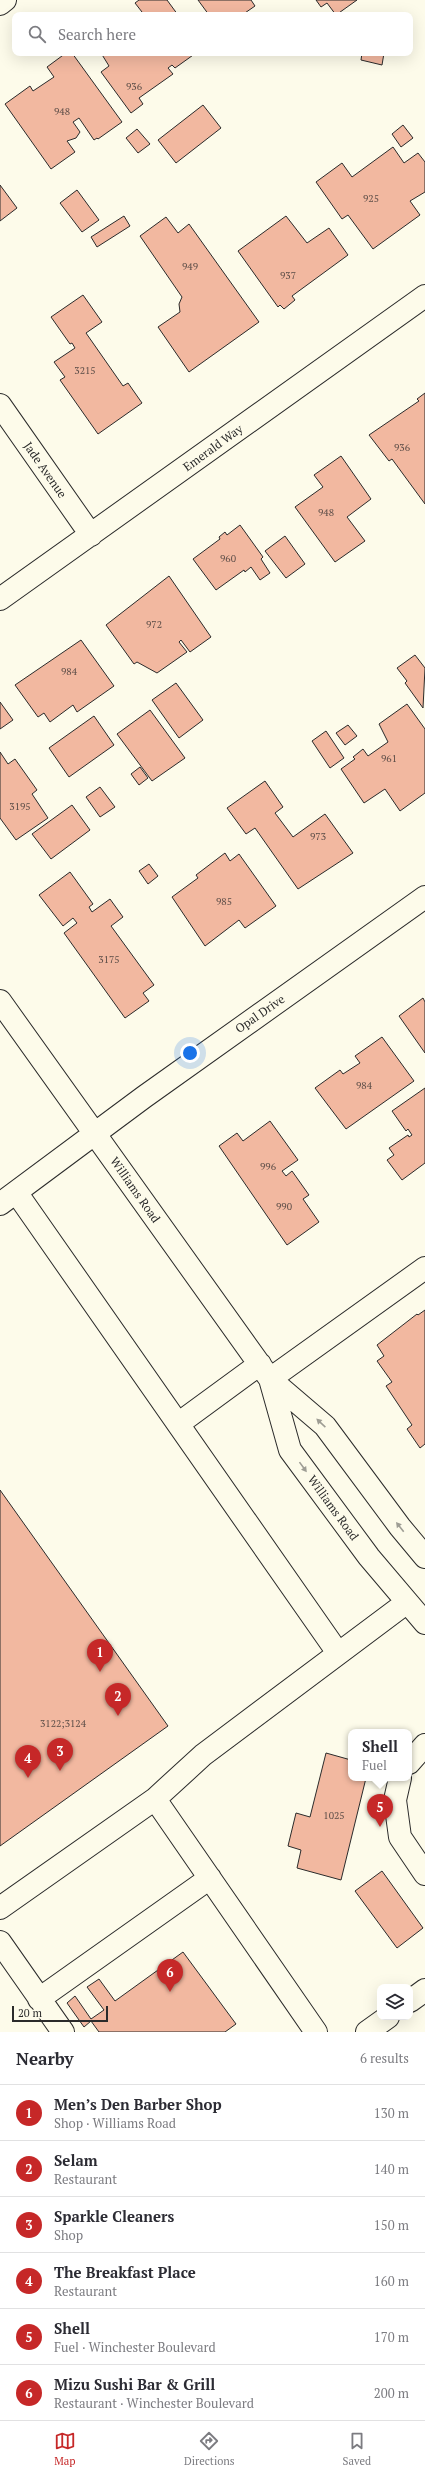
<!DOCTYPE html>
<meta charset="utf-8">
<style>
:root{--surface:#fff;--page:#f2f2f3;--text:#2b2b33;--muted:#7c7c81;--line:#e1e1e2;--accent:#c62828}
body{margin:0;font-family:"PT Serif",serif;background:var(--page);color:var(--text)}
.controls{position:absolute;right:12px;bottom:12px;display:grid;overflow:hidden;border-radius:8px;box-shadow:0 4px 16px #0002}
.controls button{width:36px;height:36px;display:grid;place-items:center;padding:0;border:0;border-bottom:1px solid var(--line);background:var(--surface);color:var(--text);font:20px sans-serif}
.scale{position:absolute;left:12px;bottom:10px;width:96px;box-sizing:border-box;padding-left:4px;border:2px solid #2b2b2b;border-top:0;font-size:11px;line-height:14px;white-space:nowrap;color:#2b2b2b;-webkit-text-stroke:3px #fdfbea;paint-order:stroke}
.you{position:absolute;left:190px;top:1053px;width:14px;height:14px;margin:-10px;border:3px solid #fff;border-radius:50%;background:#1a73e8;box-shadow:0 0 0 6px #1a73e833}
.badge{display:grid;place-items:center;width:26px;height:26px;border-radius:50%;background:var(--accent);color:#fff;font-size:13px;font-weight:700}
.pin{position:absolute;translate:-50% -33px;filter:drop-shadow(0 1px 2px #0008)}
.pin::after{content:'';position:absolute;top:21px;width:14px;height:12px;background:inherit;clip-path:polygon(0 0,100% 0,50% 100%)}
.popup{position:absolute;left:348px;top:1729px;width:64px;height:52px;box-sizing:border-box;display:grid;place-content:center;border-radius:8px;background:var(--surface);filter:drop-shadow(0 1px 3px #0005);font-size:13px;white-space:nowrap;color:var(--muted)}
.popup b{font-size:15px;color:var(--text)}
.popup::after{content:'';position:absolute;left:50%;top:100%;margin-left:-8px;border:8px solid transparent;border-top-color:var(--surface)}
.list{margin:0;padding:0;list-style:none}
h2{display:flex;justify-content:space-between;align-items:center;height:52px;margin:0;padding:0 16px;font-size:17px}
h2 small{font-size:13px;font-weight:400;color:var(--muted)}
.list li{display:grid;grid-template-columns:26px 1fr auto;gap:12px;align-items:center;box-sizing:border-box;height:56px;padding:0 16px;border-top:1px solid var(--line)}
.list b{display:block;font-size:15px;white-space:nowrap}
.list p{margin:0;font-size:13px;white-space:nowrap;color:var(--muted)}
.list em{font-size:13px;font-style:normal;color:var(--muted)}
.icon{flex:none;width:22px;height:22px;fill:none;stroke:currentColor;stroke-width:2;stroke-linecap:round;stroke-linejoin:round}
.map{position:relative;flex:none;width:425px;height:2032px;overflow:hidden}
.search{position:absolute;background:var(--surface);box-shadow:0 4px 16px #0002;left:12px;right:12px;top:12px;height:44px;display:flex;align-items:center;gap:10px;box-sizing:border-box;padding:0 14px;border-radius:8px;color:var(--muted);font-size:15px}
.sheet{height:388px;background:var(--surface)}
nav{display:flex;justify-content:space-around;align-items:center;box-sizing:border-box;height:56px;border-top:1px solid var(--line);background:var(--surface);font-size:11px;color:var(--muted)}
nav a{display:grid;justify-items:center;gap:2px}
nav .on{color:var(--accent)}
.map>svg:first-child{display:block}
.building{fill:#f2b8a0;stroke:#2b2b2b}
.lines{fill:none;stroke-linecap:round;stroke-linejoin:round}
.minor-casing{stroke:#2b2b2b;stroke-width:24}
.major-casing{stroke:#2b2b2b;stroke-width:24}
.minor{stroke:#fdfbea;stroke-width:22}
.major{stroke:#fdfbea;stroke-width:22}
.oneway{fill:#9e9d94}
.labels{text-anchor:middle;stroke-width:3;stroke-linejoin:round;paint-order:stroke}
.number-label{font-size:10px;fill:#5d4e48}
.street-label{font-size:12px;fill:#2b2b2b;stroke:#fdfbea}
</style>
<div class="map">
<svg width="425" height="2032" viewBox="0 0 425 2032">
<rect width="100%" height="100%" fill="#fdfbea"/>
<!-- building -->
<path class="building" d="M139,0H167L178,15H137L142,12L135,3Z
M198,0H251L255,6L242,15H209Z
M316,0H357L336,15L327,3L321,7Z
M66,53H72L122,122L98,139L97,138L94,140L79,118L73,122L80,132L76,138L67,141L75,152L51,169L5,104L30,86L33,91L54,77L47,67Z
M101,53H196L175,68L172,65L168,68L173,74L139,98L143,104L131,113L101,72L109,66Z
M362,53H384L382,65L361,60Z
M203,105L221,128L176,163L158,140Z
M403,125L413,138L401,147L392,134Z
M137,129L150,144L138,153L126,138Z
M393,147L404,163L418,153L425,162V192L410,201L420,215L373,249L348,215L342,219L316,182L342,163L352,177Z
M0,185L17,208L0,221Z
M77,190L99,220L82,232L60,203Z
M124,216L130,226L97,247L91,237Z
M286,216L307,243L329,228L348,255L292,296L295,300L284,309L280,305L278,307L238,251Z
M166,217L178,233L189,224L259,322L189,372L158,327L180,312L179,304L182,297L140,236Z
M83,295L102,322L86,333L123,386L128,383L142,403L98,434L60,380L65,377L54,362L75,348L72,343L70,344L51,317Z
M425,393V504L392,459L389,461L369,435L419,401L417,399Z
M341,456L371,499L347,517L365,541L335,562L295,507L323,487L314,475Z
M240,525L263,557L261,559L270,573L260,580L251,567L245,572L244,570L216,590L193,559L220,539L219,537L225,532L227,535Z
M285,536L305,564L286,578L265,551Z
M169,576L211,637L190,652L181,640L179,642L187,652L157,673L137,662L134,664L106,625Z
M81,640L114,686L77,712L73,705L50,722L44,713L38,717L15,685Z
M415,655L425,668L423,708L405,683L407,681L397,668Z
M176,683L203,720L179,738L152,700Z
M0,702L13,720L0,729Z
M407,704L425,729V793L400,811L385,789L364,803L341,769L355,759L353,757L363,749L368,756L388,742L379,724Z
M150,710L185,758L152,781L117,734Z
M94,716L114,745L69,777L49,748Z
M348,725L357,736L345,745L336,733Z
M326,731L344,758L330,768L312,741Z
M0,752L8,764L15,759L37,790L32,794L48,818L16,840L0,818Z
M140,767L148,778L139,785L131,774Z
M265,781L283,807L275,813L293,837L325,814L353,853L298,889L255,828L246,834L227,808Z
M100,787L115,807L100,817L86,797Z
M72,805L90,830L51,859L32,834Z
M225,853L230,861L239,854L276,906L245,928L239,920L205,946L172,897L198,878L196,875Z
M149,864L158,876L148,884L139,871Z
M70,872L93,904L89,907L92,912L110,899L123,917L111,926L154,985L143,993L149,1001L125,1018L64,933L77,923L73,918L63,926L39,895Z
M423,998L425,1002V1053L399,1016Z
M382,1037L414,1081L346,1129L315,1088L340,1070L343,1074L360,1063L355,1056Z
M425,1088V1163L402,1180L387,1160L394,1155L389,1148L408,1135L409,1137L412,1135L408,1129L406,1131L392,1111Z
M270,1121L298,1160L282,1171L286,1176L292,1171L309,1195L303,1199L319,1222L287,1245L219,1146L237,1133L243,1141Z
M425,1310V1444L420,1448L407,1429L412,1425L386,1386L392,1382L377,1361L384,1356L377,1345L417,1314L418,1315Z
M0,1490L168,1726L0,1846Z
M326,1753L351,1760V1778H366L341,1880L297,1868L301,1850L288,1846L296,1813L310,1817Z
M382,1871L423,1928L397,1948L355,1891Z
M183,1952L236,2024L225,2032H99L91,2021L84,2027L67,2003L75,1996L91,2019L104,2010L87,1987L99,1979L115,2001Z"/>
<g class="lines">
<defs>
<path id="minor" d="M0,4L5,0
M0,405L91,535
M0,599L425,296
M0,1001L270,1379L325,1426L400,1527L425,1557
M16,1192L338,1653
M0,1204L144,1097L425,897
M270,1379L290,1450L369,1557L425,1623
M270,1379L425,1268
M178,1424L260,1364
M409,1763L425,1745
M400,1778L395,1800L400,1837L425,1874
M155,1799L316,2032
M0,1908L155,1799L203,1755L406,1603
M0,1942L63,2032
M39,1999L210,1878"/>
<path id="major" d="M410,2001L425,1990
M367,2032L388,2017"/>
</defs>
<!-- minor casing -->
<use href="#minor" class="minor-casing"/>
<!-- major casing -->
<use href="#major" class="major-casing"/>
<!-- minor -->
<use href="#minor" class="minor"/>
<!-- major -->
<use href="#major" class="major"/>
</g>
<!-- one-way arrows -->
<defs><path id="oneway-solid" d="M-6-.8H1V-3.2L6.5 0L1 3.2V.8H-6Z"/></defs>
<g class="oneway">
<use href="#oneway-solid" transform="translate(321 1423) rotate(-137)"/>
<use href="#oneway-solid" transform="translate(303 1467) rotate(54)"/>
<use href="#oneway-solid" transform="translate(400 1527) rotate(-128)"/>
</g>
<g class="labels">
<!-- number labels -->
<g class="number-label">
<text x="134" y="90">936</text>
<text x="62" y="115">948</text>
<text x="371" y="202">925</text>
<text x="190" y="270">949</text>
<text x="288" y="279">937</text>
<text x="85" y="374">3215</text>
<text x="402" y="451">936</text>
<text x="326" y="516">948</text>
<text x="228" y="562">960</text>
<text x="154" y="628">972</text>
<text x="69" y="675">984</text>
<text x="389" y="762">961</text>
<text x="20" y="810">3195</text>
<text x="318" y="840">973</text>
<text x="224" y="905">985</text>
<text x="109" y="963">3175</text>
<text x="364" y="1089">984</text>
<text x="268" y="1170">996</text>
<text x="284" y="1210">990</text>
<text x="63" y="1727">3122;3124</text>
<text x="334" y="1819">1025</text>
</g>
<!-- street labels -->
<g class="street-label">
<text transform="translate(213 448) rotate(-36)" y="4">Emerald Way</text>
<text transform="translate(45 470) rotate(55)" y="4">Jade Avenue</text>
<text transform="translate(260 1014) rotate(-35)" y="4">Opal Drive</text>
<text transform="translate(135 1190) rotate(55)" y="4">Williams Road</text>
<text transform="translate(333 1508) rotate(54)" y="4">Williams Road</text>
</g>
</g>
</svg>
<div class="controls">
<button><svg class="icon" aria-label="layers" viewBox="0 0 24 24"><path d="M12 4l9 5-9 5-9-5zM3 14l9 5 9-5"/></svg></button>
</div>
<div class="scale">20 m</div>
<div class="you"></div>
<div class="pin badge" style="left:100px;top:1672px">1</div>
<div class="pin badge" style="left:118px;top:1716px">2</div>
<div class="pin badge" style="left:60px;top:1771px">3</div>
<div class="pin badge" style="left:28px;top:1778px">4</div>
<div class="pin badge" style="left:380px;top:1827px">5</div>
<div class="popup"><b>Shell</b>Fuel</div>
<div class="pin badge" style="left:170px;top:1992px">6</div>
<div class="search"><svg class="icon" aria-label="search" viewBox="0 0 24 24"><circle cx="10" cy="10" r="6"/><path d="M15 15l6 6"/></svg>Search here</div>
</div>
<section class="sheet">
<h2>Nearby<small>6 results</small></h2>
<ul class="list">
<li><span class="badge">1</span><div><b>Men’s Den Barber Shop</b><p>Shop · Williams Road</p></div><em>130 m</em></li>
<li><span class="badge">2</span><div><b>Selam</b><p>Restaurant</p></div><em>140 m</em></li>
<li><span class="badge">3</span><div><b>Sparkle Cleaners</b><p>Shop</p></div><em>150 m</em></li>
<li><span class="badge">4</span><div><b>The Breakfast Place</b><p>Restaurant</p></div><em>160 m</em></li>
<li><span class="badge">5</span><div><b>Shell</b><p>Fuel · Winchester Boulevard</p></div><em>170 m</em></li>
<li><span class="badge">6</span><div><b>Mizu Sushi Bar &amp; Grill</b><p>Restaurant · Winchester Boulevard</p></div><em>200 m</em></li>
</ul>
</section>
<nav>
<a class="on"><svg class="icon" aria-label="map" viewBox="0 0 24 24"><path d="M3 6l6-2 6 2 6-2v14l-6 2-6-2-6 2zM9 4v14M15 6v14"/></svg>Map</a>
<a><svg class="icon" aria-label="directions" viewBox="0 0 24 24"><path d="M12 3l9 9-9 9-9-9zM9 14v-3h6M13 9l2 2-2 2"/></svg>Directions</a>
<a><svg class="icon" aria-label="saved" viewBox="0 0 24 24"><path d="M7 4h10v16l-5-4-5 4z"/></svg>Saved</a>
</nav>
